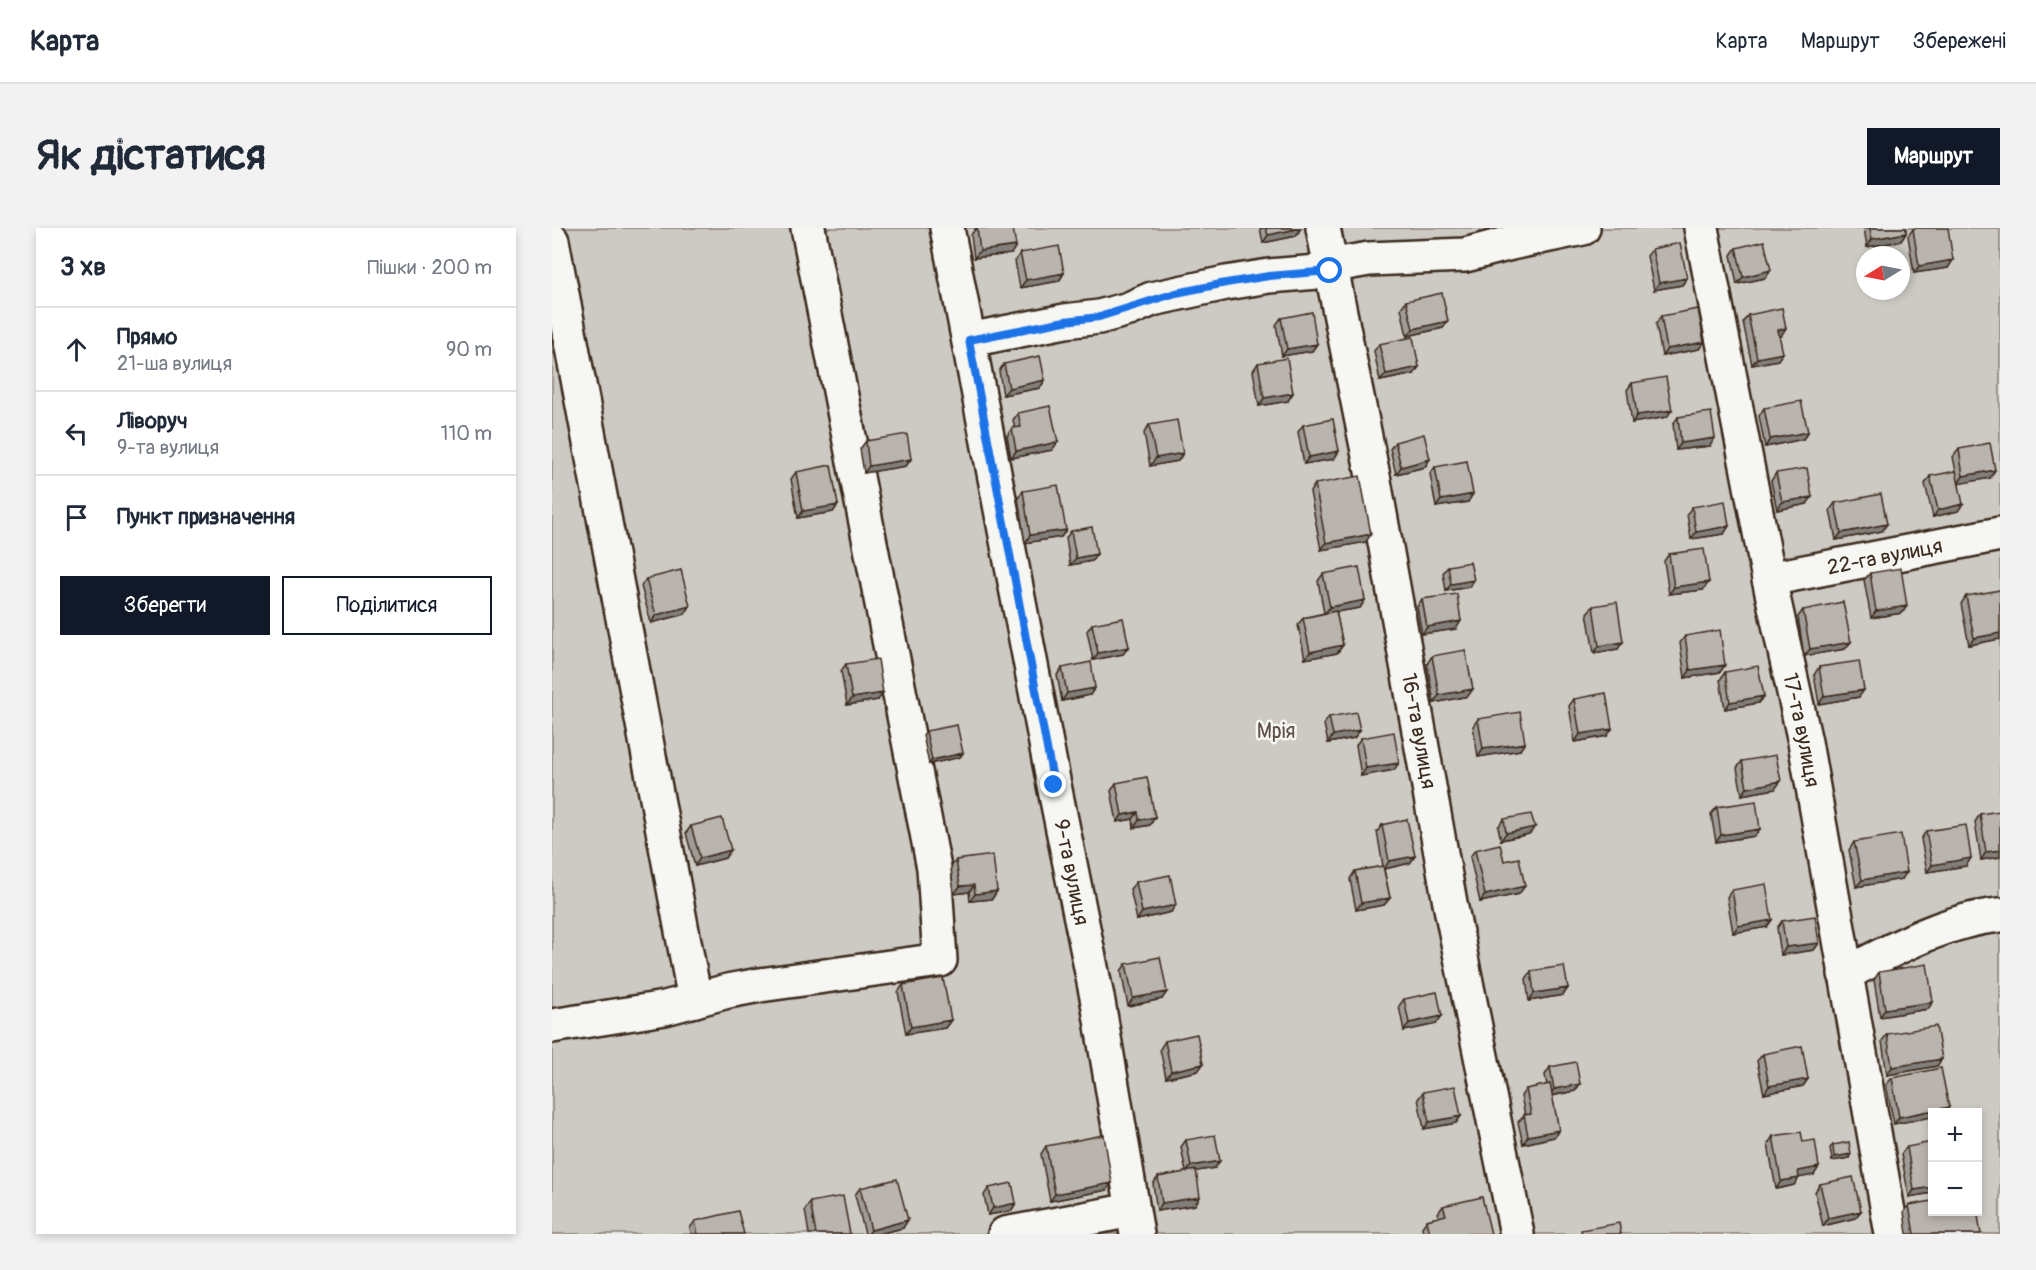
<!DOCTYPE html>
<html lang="uk">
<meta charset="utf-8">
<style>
:root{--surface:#fff;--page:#f2f2f3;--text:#1f2937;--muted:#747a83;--line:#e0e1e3;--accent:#111827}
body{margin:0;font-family:Pangolin,sans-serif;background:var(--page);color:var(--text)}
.controls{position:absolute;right:18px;bottom:18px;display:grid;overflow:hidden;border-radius:0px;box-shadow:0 3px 9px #0003}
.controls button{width:54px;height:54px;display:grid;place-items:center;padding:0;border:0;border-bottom:2px solid var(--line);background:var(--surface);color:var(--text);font:30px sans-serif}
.compass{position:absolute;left:1304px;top:18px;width:54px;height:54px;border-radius:50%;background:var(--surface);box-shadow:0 3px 9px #0003;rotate:260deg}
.stop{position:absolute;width:18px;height:18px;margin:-14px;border:4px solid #1a73e8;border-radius:50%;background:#fff}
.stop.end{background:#1a73e8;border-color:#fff;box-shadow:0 2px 6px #0008}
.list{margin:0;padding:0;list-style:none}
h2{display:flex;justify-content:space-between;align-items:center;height:78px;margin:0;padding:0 24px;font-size:26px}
h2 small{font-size:20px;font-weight:400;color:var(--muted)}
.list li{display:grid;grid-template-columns:39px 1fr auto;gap:18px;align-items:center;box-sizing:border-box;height:84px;padding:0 24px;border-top:2px solid var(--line)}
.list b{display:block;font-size:22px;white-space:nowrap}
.list p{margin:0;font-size:20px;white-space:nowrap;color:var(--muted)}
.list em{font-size:20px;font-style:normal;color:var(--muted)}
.actions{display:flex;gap:12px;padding:18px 24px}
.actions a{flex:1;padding:14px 0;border:2px solid var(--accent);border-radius:0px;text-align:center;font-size:21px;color:var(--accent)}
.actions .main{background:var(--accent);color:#fff}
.icon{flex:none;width:33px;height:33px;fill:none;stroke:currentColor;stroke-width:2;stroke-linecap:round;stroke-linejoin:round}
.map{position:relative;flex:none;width:1448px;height:1006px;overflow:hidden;border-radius:0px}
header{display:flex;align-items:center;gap:36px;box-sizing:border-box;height:84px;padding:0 30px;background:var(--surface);border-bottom:2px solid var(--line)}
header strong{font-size:28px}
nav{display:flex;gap:33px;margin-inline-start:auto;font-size:21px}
.intro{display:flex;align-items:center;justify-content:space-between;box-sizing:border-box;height:144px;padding:0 36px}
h1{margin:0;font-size:42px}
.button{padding:15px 27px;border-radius:0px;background:var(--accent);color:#fff;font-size:21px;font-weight:700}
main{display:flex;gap:36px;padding:0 36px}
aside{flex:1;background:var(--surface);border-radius:0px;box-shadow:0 3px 9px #0003}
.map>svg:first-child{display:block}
.green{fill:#cdcac4;stroke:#847a71;stroke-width:1.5;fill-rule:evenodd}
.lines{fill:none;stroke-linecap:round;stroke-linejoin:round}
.minor-casing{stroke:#3b2a1e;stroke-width:38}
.minor{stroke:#f6f6f2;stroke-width:33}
.wall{fill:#a09b96;stroke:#3b2a1e;stroke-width:1.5}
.shaded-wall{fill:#827e7a;stroke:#3b2a1e;stroke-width:1.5}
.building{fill:#bab4ae;stroke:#3b2a1e;stroke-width:1.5}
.route{stroke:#1a73e8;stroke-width:8}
.labels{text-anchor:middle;stroke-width:5;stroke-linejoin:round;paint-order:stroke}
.street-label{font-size:21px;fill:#3b2a1e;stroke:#f6f6f2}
.park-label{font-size:21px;fill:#605248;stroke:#f6f6f2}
</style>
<header>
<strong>Карта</strong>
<nav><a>Карта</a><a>Маршрут</a><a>Збережені</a></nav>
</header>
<div class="intro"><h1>Як дістатися</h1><a class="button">Маршрут</a></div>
<main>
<aside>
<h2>3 хв<small>Пішки · 200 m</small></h2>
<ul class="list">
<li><svg class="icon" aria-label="ahead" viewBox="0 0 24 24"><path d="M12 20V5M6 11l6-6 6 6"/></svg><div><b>Прямо</b><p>21-ша вулиця</p></div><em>90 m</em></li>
<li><svg class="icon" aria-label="left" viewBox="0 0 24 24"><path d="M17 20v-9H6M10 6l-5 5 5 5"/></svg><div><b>Ліворуч</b><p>9-та вулиця</p></div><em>110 m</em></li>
<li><svg class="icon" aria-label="arrive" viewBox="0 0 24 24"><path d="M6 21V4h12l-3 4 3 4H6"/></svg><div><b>Пункт призначення</b></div></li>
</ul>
<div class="actions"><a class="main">Зберегти</a><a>Поділитися</a></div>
</aside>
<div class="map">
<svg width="1448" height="1006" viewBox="0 0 1448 1006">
<rect width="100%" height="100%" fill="#ebeae5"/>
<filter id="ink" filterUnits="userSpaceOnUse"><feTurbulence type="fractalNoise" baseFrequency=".0167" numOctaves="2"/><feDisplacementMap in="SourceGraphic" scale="12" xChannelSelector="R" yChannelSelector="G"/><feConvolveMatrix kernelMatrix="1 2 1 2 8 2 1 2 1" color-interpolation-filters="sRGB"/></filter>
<g filter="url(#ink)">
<!-- green -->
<path class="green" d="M0,0H1448V1006H0ZM1313,27H1349V63H1313ZM1380,884H1426V984H1380Z"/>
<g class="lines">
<defs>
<g id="minor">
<path id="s1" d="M395,0L502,557L546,774L585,1006"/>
<path id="s2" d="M771,0L822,253L898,675L965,1006"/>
<path id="s3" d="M1149,0L1217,351L1253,514L1340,1006"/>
<path d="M0,13L143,772"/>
<path d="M417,112L513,93L547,89L577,81L600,71L674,55L717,48L778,43L794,35L817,31L913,27L959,15L1031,0"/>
<path id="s4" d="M1217,351L1448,306"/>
<path d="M1293,746C1342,721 1393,692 1448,687"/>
<path d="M0,798L113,780L176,763L208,757L388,732L382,640L256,0"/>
<path d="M453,1006L580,982"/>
</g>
</defs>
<!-- minor casing -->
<use href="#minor" class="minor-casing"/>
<!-- minor -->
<use href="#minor" class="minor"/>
</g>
<!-- wall -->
<path class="wall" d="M424,0L459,26L422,30L419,7Z
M708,0H749L744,8L711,15Z
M1312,0H1354V5L1349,13L1315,19Z
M1361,1L1401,32L1396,40L1362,45L1356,8Z
M1184,20L1213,50L1185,56L1179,27Z
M1100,21L1135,50L1130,57L1102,62L1095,28Z
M468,25L512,45L507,53L468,60L463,33Z
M854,73L896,93L891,100L855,108L849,80Z
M1196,87L1229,108H1227L1226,132L1200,137L1191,94Z
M1109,88L1152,114L1147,121L1110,128L1104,96Z
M729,90L765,116L760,123L730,128L724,97Z
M827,116L862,146L828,153L822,123Z
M706,135L736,173L707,178L701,143Z
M452,136L493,152L488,160L451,167L447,143Z
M1080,155L1115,189L1080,195L1075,162Z
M1212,180L1256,204L1251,211L1213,219L1207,188Z
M466,185L500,222L459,230L455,208L460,200H463L461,192Z
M1126,189L1158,218L1124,222L1121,196Z
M597,197L631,225L626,233L598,238L592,205Z
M751,197L787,223L782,231L752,236L746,204Z
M314,213L359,231L354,238L312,245L308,221Z
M843,214L873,239L844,246L838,221Z
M1407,221L1438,250L1407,255L1406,283L1381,289L1373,256L1378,248H1405L1401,229Z
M883,239L916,274L884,279L878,246Z
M244,244L286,277L281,284L246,290L239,251Z
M1224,245L1255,276L1225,282L1219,253Z
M763,256L814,314L769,322L758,264Z
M471,263L514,302L509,309L473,315L466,270Z
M1283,275L1330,303L1284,312L1278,282Z
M1140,279L1172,306L1139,311L1135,286Z
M519,303L540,333L518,337L514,310Z
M1117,326L1151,362L1117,366L1112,333Z
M896,338L922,352L917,359L894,363L891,345Z
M1318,345L1355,378L1350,385L1319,390L1312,352Z
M771,346L813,372L808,380L784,384L791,417L785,425L753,431L746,397L751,390L772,385L766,353Z
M94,351L138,378L133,386L99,395L89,358Z
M1414,368L1448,411L1417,417L1409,376Z
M870,371L904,401L870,406L865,379Z
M1041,378L1066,421L1042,425L1035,385Z
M1251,382L1293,421L1252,428L1246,389Z
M540,396L571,426L541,432L535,403Z
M1133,408L1173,437L1168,444L1133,450L1128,415Z
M880,428L916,468L882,475L875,436Z
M294,436L326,472L295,477L289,443Z
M1267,439L1307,469L1267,476L1262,447Z
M510,440L538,467L510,473L505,447Z
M1173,444L1212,468L1206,475L1173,481L1168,452Z
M1022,471L1055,508L1023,514L1017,478Z
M777,489L808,502L802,510L776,515L772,496Z
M926,491L968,522L926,529L921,498Z
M374,503L411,525L408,529L377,536L371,507Z
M809,510L842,542L809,548L804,517Z
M1190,533L1223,561L1190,567L1185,540Z
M564,555L603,589L598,597L582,600L581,591L565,594L559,563Z
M1165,579L1203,608L1164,614L1159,586Z
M1428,586L1448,629L1429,632L1423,594Z
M952,591L983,599L977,606L949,612L946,599Z
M830,597L863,628L858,635L832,641L838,670L832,677L804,682L798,651L803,643L831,638L825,604Z
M139,598L173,630L143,638L134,605Z
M1374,603L1414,638L1375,644L1369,611Z
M1302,614L1350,651L1304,659L1297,622Z
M923,622L952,633L967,666L928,674L918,629Z
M404,632L445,663L440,671L418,673L417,664L402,666L399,639Z
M584,654L619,684L585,692L578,661Z
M1180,662L1215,699L1181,705L1175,669Z
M1230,693L1267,715L1262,722L1229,727L1225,700Z
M574,736L610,771L576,778L569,743Z
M979,743L1016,760L1011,767L977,773L974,751Z
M1327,744L1376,781L1328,789L1322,752Z
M351,757L399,792L393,800L354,806L346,764Z
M852,771L884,796L852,803L847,778Z
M1335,806L1385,838L1335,847L1330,813Z
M613,813L651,836L646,843L614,850L608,821Z
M1211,826L1256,851L1251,858L1212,866L1205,833Z
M998,839L1028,856L1023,863L1000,868L1007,902L1002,909L971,916L966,894L973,887L969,868L974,861L995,857L993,847Z
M1340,850L1397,879L1393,885H1380V889L1342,896L1334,857Z
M871,864L909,888L904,895L872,901L866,871Z
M1221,908L1251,914L1262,947L1247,949L1242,957L1224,961L1216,916Z
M634,912L663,940L644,943L643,977L605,983L601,956L606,949L634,944L629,919Z
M1281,917L1297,930L1280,933L1278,920Z
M494,918L555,962L498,973L489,926Z
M1355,919L1380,965L1357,969L1349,926Z
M1268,956L1309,983L1303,990L1271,998L1263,964Z
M308,960L351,1000L326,1006H313L303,967Z
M437,960L464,975L459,983L436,987L432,967Z
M258,974L297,1006H257L253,982Z
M1357,977L1429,1006H1355L1352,984Z
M891,978L938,1006H871L870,999L875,992L887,989L886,985Z
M143,993L192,1006H139L138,1000Z"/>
<!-- shaded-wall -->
<path class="shaded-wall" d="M749,0L744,8L711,15L716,7Z
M1354,5L1349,13L1315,19L1320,11Z
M464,18L459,26L422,30L428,23Z
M1401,32L1396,40L1362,45L1367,38Z
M1219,42L1213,50L1185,56L1191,49Z
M512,45L507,53L468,60L474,52Z
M1135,50L1130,57L1102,62L1107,55Z
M896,93L891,100L855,108L861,101Z
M1234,100L1229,108L1221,109L1226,102Z
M1152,114L1147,121L1110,128L1115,121Z
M765,116L760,123L730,128L735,121Z
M1231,125L1226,132L1200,137L1205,130Z
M867,139L862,146L828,153L834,146Z
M493,152L488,160L451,167L457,160Z
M741,165L736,173L707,178L712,170Z
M1120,182L1115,189L1080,195L1085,187Z
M1256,204L1251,211L1213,219L1218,211Z
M1163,210L1158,218L1124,222L1129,215Z
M506,214L500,222L459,230L464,223Z
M787,223L782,231L752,236L757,229Z
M631,225L626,233L598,238L604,230Z
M359,231L354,238L312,245L317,238Z
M878,231L873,239L844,246L849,239Z
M1443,242L1438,250L1406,256L1411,248Z
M921,266L916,274L884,279L889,272Z
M1260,269L1255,276L1225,282L1230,274Z
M1411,276L1406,283L1381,289L1386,282Z
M286,277L281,284L246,290L251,283Z
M1335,296L1330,303L1284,312L1289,305Z
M1177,298L1172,306L1139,311L1144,304Z
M514,302L509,309L473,315L478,307Z
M819,306L814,314L769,322L774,315Z
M545,326L540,333L518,337L524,330Z
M922,352L917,359L894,363L899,356Z
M1157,354L1151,362L1117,366L1122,359Z
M813,372L808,380L772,386L778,379Z
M138,378L133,386L99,395L104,387Z
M1355,378L1350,385L1319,390L1324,383Z
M909,393L904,401L870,406L875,399Z
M1448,405V411L1417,417L1422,410Z
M1071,414L1066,421L1042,425L1047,418Z
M1299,414L1293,421L1252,428L1258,421Z
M791,417L785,425L753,431L758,424Z
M577,419L571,426L541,432L546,425Z
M1173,437L1168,444L1133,450L1138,442Z
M543,460L538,467L510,473L515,465Z
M921,461L916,468L882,475L887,467Z
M1312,462L1307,469L1267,476L1272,468Z
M331,465L326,472L295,477L300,470Z
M1212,468L1206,475L1173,481L1178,474Z
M1060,501L1055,508L1023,514L1028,506Z
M808,502L802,510L776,515L781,507Z
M973,515L968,522L926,529L931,521Z
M411,525L408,529L377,536L380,532Z
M847,535L842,542L809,548L814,540Z
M1229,553L1223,561L1190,567L1195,560Z
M586,584L581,591L565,594L570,587Z
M603,589L598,597L582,600L587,592Z
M983,599L977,606L949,612L954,605Z
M1208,601L1203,608L1164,614L1169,607Z
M179,622L173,630L143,638L148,630Z
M1448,622V629L1429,632L1434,624Z
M863,628L858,635L832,641L837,633Z
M1419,630L1414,638L1375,644L1380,637Z
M1355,644L1350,651L1304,659L1310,652Z
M422,657L417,664L402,666L408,658Z
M973,658L967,666L928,674L933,667Z
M445,663L440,671L418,673L423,666Z
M838,670L832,677L804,682L809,675Z
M624,677L619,684L585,692L590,684Z
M1220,692L1215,699L1181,705L1186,698Z
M1267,715L1262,722L1229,727L1234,719Z
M1016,760L1011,767L977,773L982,765Z
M615,764L610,771L576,778L581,770Z
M1381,774L1376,781L1328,789L1333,781Z
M890,788L884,796L852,803L857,795Z
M399,792L393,800L354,806L359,799Z
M1390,831L1385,838L1335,847L1340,839Z
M651,836L646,843L614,850L619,843Z
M1256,851L1251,858L1212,866L1217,858Z
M1028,856L1023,863L997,868L1002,861Z
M1397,879L1393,885H1380V889L1342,896L1347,889Z
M909,888L904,895L872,901L877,894Z
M1007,902L1002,909L971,916L976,908Z
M1299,926L1297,930L1280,933L1282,929Z
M668,933L663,940L634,945L639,938Z
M1267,939L1262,947L1241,951L1246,943Z
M1247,950L1242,957L1224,961L1229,953Z
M560,955L555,962L498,973L503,966Z
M1380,959V965L1357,969L1362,962Z
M648,969L643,977L605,983L610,975Z
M464,975L459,983L436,987L441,980Z
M1309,983L1303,990L1271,998L1276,990Z
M356,992L351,1000L326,1006H316L319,1002Z"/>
<!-- building -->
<path class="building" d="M425,0H461L464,18L428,23Z
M714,0H749L716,7Z
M1318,0H1354V5L1320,11Z
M1365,0H1396L1401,32L1367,38L1361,1Z
M1212,13L1219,42L1191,49L1184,20Z
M1128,15L1135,50L1107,55L1100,21Z
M507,18L512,45L474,52L468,25Z
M890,65L896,93L861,101L854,73Z
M1230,80L1234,100L1226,102L1231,125L1205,130L1196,87Z
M1146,81L1152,114L1115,121L1109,88Z
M760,84L765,116L735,121L729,90Z
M861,109L867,139L834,146L827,116Z
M488,128L493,152L457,160L452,136Z
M735,130L741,165L712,170L706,135Z
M1114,149L1120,182L1085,187L1080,155Z
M1249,173L1256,204L1218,211L1212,180Z
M498,178L506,214L464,223L460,200L469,199L466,185Z
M1159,184L1163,210L1129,215L1126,189Z
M781,191L787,223L757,229L751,197Z
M625,192L631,225L604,230L597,197Z
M355,206L359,231L317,238L314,213Z
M872,206L878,231L849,239L843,214Z
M1438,215L1443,242L1411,248L1407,221Z
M915,233L921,266L889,272L883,239Z
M279,237L286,277L251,283L244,244Z
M1255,240L1260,269L1230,274L1224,245Z
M1404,243L1411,276L1386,282L1378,248Z
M808,248L819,306L774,315L763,256Z
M506,257L514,302L478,307L471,263Z
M1329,266L1335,296L1289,305L1283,275Z
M1173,273L1177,298L1144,304L1140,279Z
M540,299L545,326L524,330L519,303Z
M1152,321L1157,354L1122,359L1117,326Z
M918,334L922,352L899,356L896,338Z
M807,339L813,372L778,379L771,346Z
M1349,340L1355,378L1324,383L1318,345Z
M129,342L138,378L104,387L94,351Z
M1448,362V405L1422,410L1414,368Z
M905,366L909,393L875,399L870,371Z
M1065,374L1071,414L1047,418L1041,378Z
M1291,374L1299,414L1258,421L1251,382Z
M784,383L791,417L758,424L751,390Z
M571,390L577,419L546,425L540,396Z
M1168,402L1173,437L1138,442L1133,408Z
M913,422L921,461L887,467L880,428Z
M326,431L331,465L300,470L294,436Z
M1307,433L1312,462L1272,468L1267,439Z
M539,434L543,460L515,465L510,440Z
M1206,438L1212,468L1178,474L1173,444Z
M1054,465L1060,501L1028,506L1022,471Z
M804,484L808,502L781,507L777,489Z
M968,484L973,515L931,521L926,491Z
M405,497L411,525L380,532L374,503Z
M842,504L847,535L814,540L809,510Z
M1224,527L1229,553L1195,560L1190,533Z
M595,549L603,589L587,592L586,584L570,587L564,555Z
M1204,573L1208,601L1169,607L1165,579Z
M1448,583V622L1434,624L1428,586Z
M979,586L983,599L954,605L952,591Z
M170,590L179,622L148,630L139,598Z
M855,591L863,628L837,633L830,597Z
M1414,597L1419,630L1380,637L1374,603Z
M1349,606L1355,644L1310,652L1302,614Z
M948,616L952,633L967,630L973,658L933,667L923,622Z
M441,627L445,663L423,666L422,657L408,658L404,632Z
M831,638L838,670L809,675L803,643Z
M618,647L624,677L590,684L584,654Z
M1214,656L1220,692L1186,698L1180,662Z
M1263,688L1267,715L1234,719L1230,693Z
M608,729L615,764L581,770L574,736Z
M1375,736L1381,774L1333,781L1327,744Z
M1012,738L1016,760L982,765L979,743Z
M391,750L399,792L359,799L351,757Z
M885,764L890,788L857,795L852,771Z
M1384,798L1390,831L1340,839L1335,806Z
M645,806L651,836L619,843L613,813Z
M1250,818L1256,851L1217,858L1211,826Z
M1024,834L1028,856L1002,861L998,839Z
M1389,840L1397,879L1347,889L1340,850Z
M998,856L1007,902L976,908L972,887L979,886L974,861Z
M903,858L909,888L877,894L871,864Z
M1249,904L1251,914L1263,912L1267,939L1246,943L1247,950L1229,953L1221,908Z
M552,907L560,955L503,966L494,918Z
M663,907L668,933L639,938L634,912Z
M1297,914L1299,926L1282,929L1281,917Z
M1380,914V959L1362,962L1355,919Z
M644,942L648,969L610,975L606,949Z
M1301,949L1309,983L1276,990L1268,956Z
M345,951L356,992L319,1002L308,960Z
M460,955L464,975L441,980L437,960Z
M291,968L298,1006H264L258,974Z
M930,969L939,1006H878L875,992L894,987L891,978Z
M1380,973V984H1425V982L1429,1006H1362L1357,977Z
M186,983L192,1006H146L143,993Z
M1067,995L1069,1006H1030L1029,1002Z"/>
</g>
<g class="lines" filter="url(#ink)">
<!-- route -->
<path class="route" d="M502,557L417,112L513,93L547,89L624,65L674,55L717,48L778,43"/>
</g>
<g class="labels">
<!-- street labels -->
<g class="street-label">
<text dy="7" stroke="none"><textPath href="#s4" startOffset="118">22-га вулиця</textPath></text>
<text dy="7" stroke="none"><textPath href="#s3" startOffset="512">17-та вулиця</textPath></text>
<text dy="7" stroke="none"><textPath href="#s2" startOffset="512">16-та вулиця</textPath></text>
<text dy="7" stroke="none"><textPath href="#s1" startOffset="656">9-та вулиця</textPath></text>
</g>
<!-- park labels -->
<g class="park-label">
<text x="724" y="510">Мрія</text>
</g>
</g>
</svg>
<div class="controls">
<button>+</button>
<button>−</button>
</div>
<svg class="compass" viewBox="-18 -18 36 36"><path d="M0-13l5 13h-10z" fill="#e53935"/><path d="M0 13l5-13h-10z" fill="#747a83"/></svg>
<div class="stop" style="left:778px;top:43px"></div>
<div class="stop end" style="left:502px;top:557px"></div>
</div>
</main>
